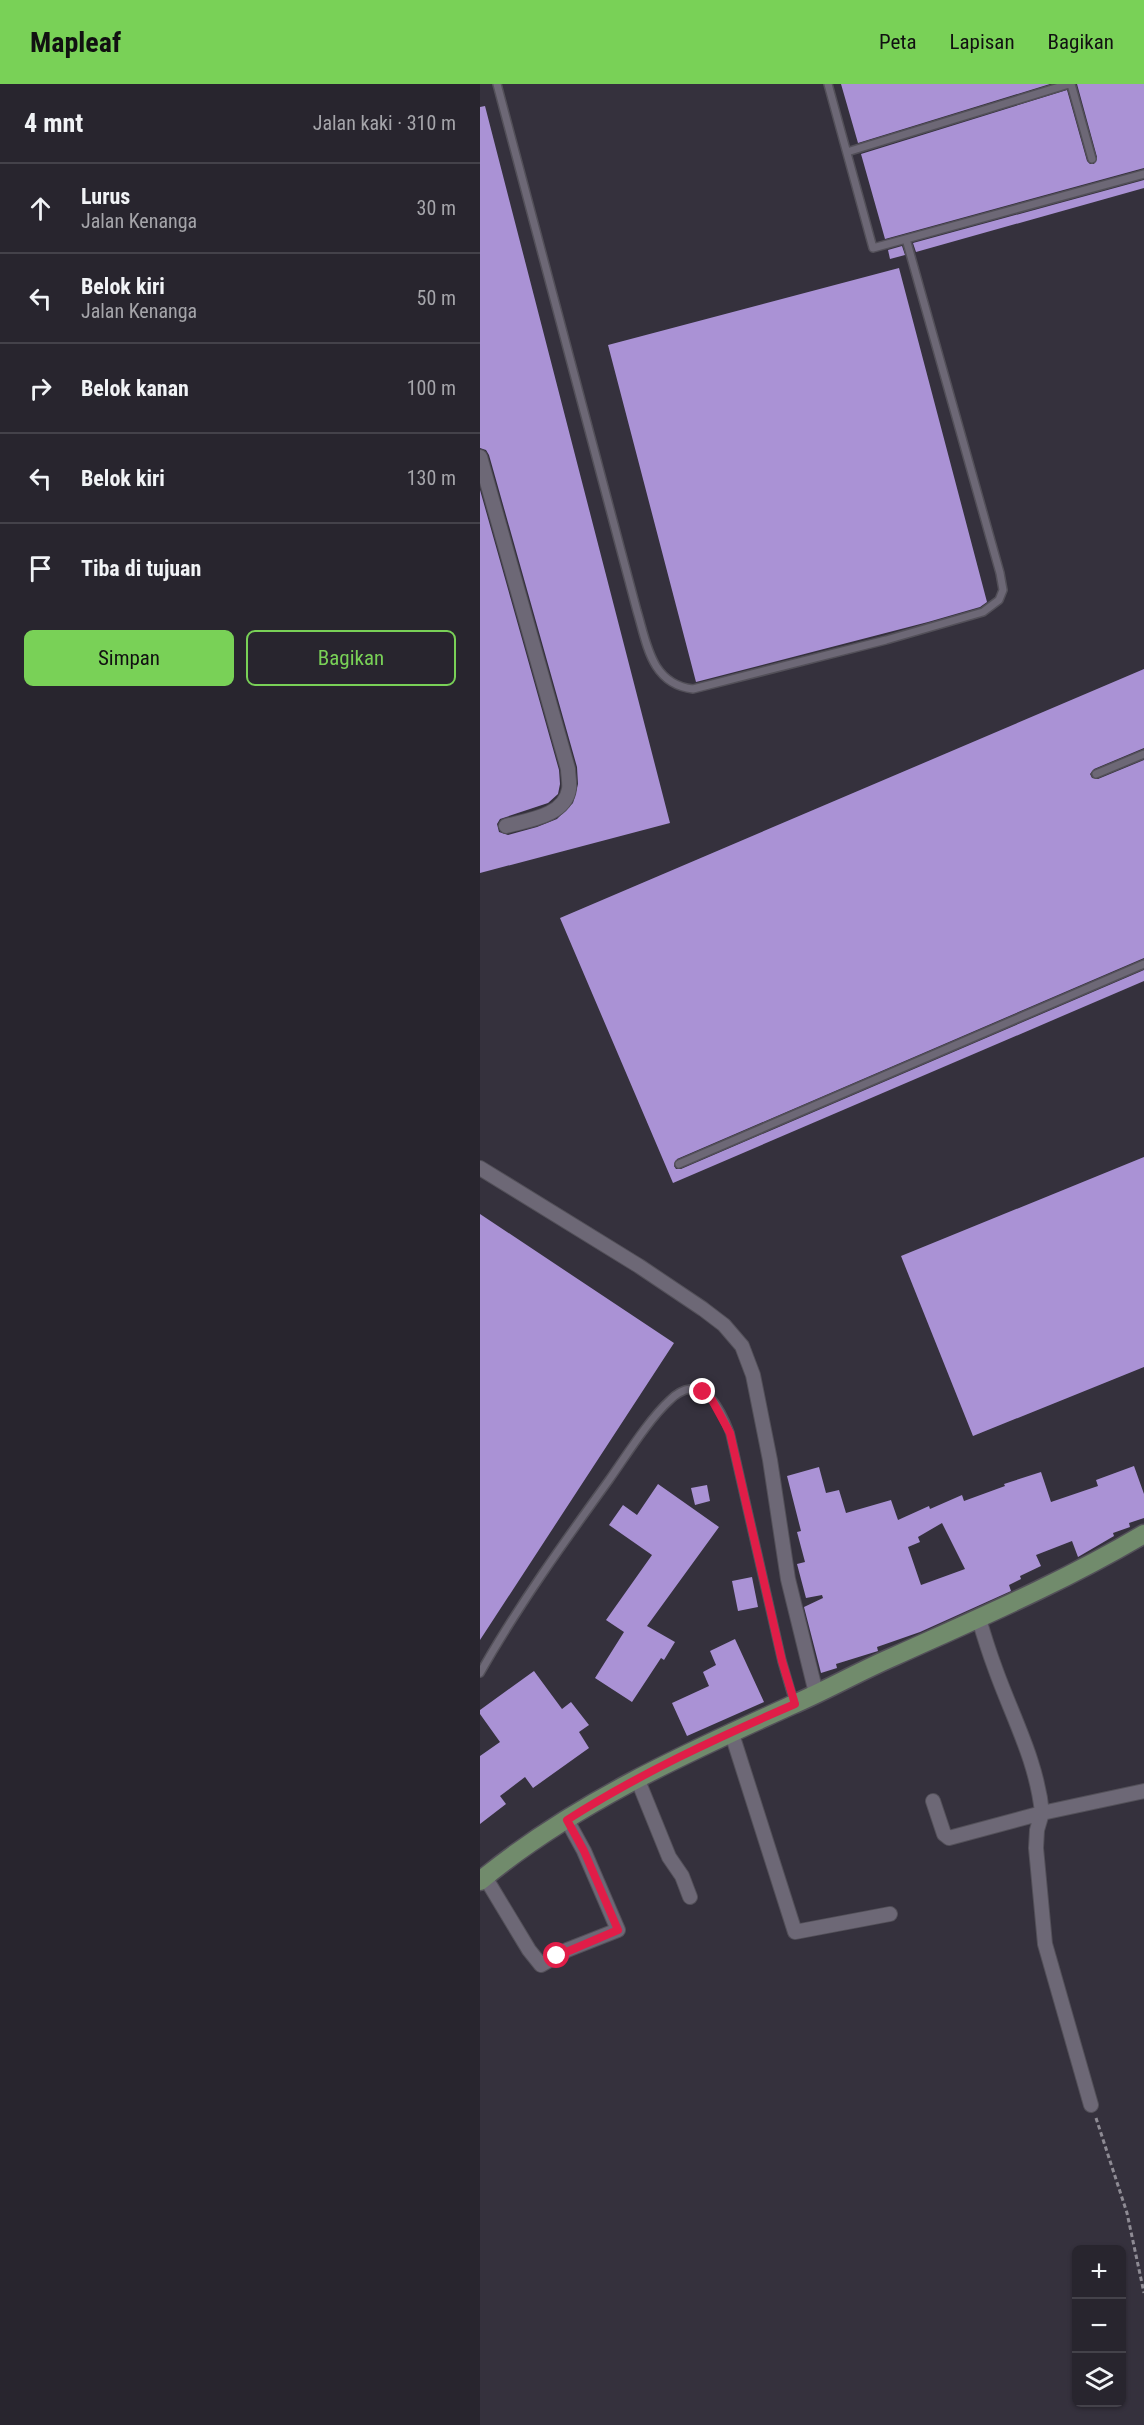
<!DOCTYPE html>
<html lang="id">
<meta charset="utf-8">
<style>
:root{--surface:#28252e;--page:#302d36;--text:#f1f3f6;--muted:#a5a5aa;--line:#44424a;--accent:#79d157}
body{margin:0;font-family:"Roboto Condensed",sans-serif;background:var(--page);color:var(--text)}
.controls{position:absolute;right:18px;bottom:18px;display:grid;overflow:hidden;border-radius:9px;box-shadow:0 2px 4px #0004}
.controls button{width:54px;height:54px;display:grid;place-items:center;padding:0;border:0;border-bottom:2px solid var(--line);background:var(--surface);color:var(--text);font:30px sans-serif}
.stop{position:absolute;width:18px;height:18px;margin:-14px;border:4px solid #e11d48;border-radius:50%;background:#fff}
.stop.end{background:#e11d48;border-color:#fff;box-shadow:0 2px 6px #0008}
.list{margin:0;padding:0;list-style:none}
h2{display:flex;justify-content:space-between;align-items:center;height:78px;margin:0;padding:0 24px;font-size:26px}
h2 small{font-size:20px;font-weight:400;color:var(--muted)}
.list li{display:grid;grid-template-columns:39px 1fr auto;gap:18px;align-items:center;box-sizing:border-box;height:90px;padding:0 24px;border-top:2px solid var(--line)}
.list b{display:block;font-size:22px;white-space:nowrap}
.list p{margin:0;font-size:20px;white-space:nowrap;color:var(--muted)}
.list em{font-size:20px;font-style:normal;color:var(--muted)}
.actions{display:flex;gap:12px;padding:18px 24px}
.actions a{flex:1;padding:14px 0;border:2px solid var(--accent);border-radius:9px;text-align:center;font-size:21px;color:var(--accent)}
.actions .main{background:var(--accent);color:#111}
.icon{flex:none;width:33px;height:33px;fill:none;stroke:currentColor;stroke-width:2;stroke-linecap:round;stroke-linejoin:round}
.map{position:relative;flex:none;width:664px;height:2341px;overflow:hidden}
header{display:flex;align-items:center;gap:36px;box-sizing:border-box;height:84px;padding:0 30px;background:var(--accent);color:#111}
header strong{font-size:28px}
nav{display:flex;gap:33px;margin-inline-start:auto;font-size:21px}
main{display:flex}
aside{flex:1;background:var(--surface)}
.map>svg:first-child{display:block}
.building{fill:#aa92d5;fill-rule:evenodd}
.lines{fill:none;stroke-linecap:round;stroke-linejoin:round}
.lane-casing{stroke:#535059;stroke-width:10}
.street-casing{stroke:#535059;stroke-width:16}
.primary-casing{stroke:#535059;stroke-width:21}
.path{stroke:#8e8b94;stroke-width:3;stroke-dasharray:4.5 3;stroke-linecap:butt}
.lane{stroke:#6d6876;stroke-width:7}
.street{stroke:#6d6876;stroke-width:14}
.primary{stroke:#718b6c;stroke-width:18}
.route{stroke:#e11d48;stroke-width:8}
</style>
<header>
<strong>Mapleaf</strong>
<nav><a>Peta</a><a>Lapisan</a><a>Bagikan</a></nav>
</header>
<main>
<aside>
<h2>4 mnt<small>Jalan kaki · 310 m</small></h2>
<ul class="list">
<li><svg class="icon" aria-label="ahead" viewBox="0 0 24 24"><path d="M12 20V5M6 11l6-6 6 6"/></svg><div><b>Lurus</b><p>Jalan Kenanga</p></div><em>30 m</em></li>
<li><svg class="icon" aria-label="left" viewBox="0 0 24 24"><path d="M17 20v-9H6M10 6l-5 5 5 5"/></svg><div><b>Belok kiri</b><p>Jalan Kenanga</p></div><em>50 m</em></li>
<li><svg class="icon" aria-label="right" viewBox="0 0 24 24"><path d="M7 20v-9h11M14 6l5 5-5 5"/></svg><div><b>Belok kanan</b></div><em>100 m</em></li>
<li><svg class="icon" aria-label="left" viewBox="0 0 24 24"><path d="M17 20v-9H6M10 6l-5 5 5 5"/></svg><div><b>Belok kiri</b></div><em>130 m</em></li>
<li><svg class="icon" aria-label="arrive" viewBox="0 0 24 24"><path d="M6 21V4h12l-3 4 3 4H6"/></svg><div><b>Tiba di tujuan</b></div></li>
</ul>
<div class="actions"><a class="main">Simpan</a><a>Bagikan</a></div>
</aside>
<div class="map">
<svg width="664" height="2341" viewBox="0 0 664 2341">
<rect width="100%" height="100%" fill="#35313d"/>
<!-- building -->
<path class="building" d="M361,0H570L378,59Z
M597,0H664V84L405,155L381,70L587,6L607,77L610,80H614L617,73Z
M5,22L190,739L0,789V406L79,686L80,700L78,710L68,719L20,735L17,740L19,748L28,751L57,743L77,735L93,719L98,700L97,683L9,371L6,366L0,364V23Z
M664,96V104L436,168L433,159Z
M422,162L425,171L410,175L408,166Z
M419,184L507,518L500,523L448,538L216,598L128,261Z
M664,585V664L614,685L610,690L612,694L618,695L664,676V874L197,1075L194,1082L196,1085H201L664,886V897L193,1099L80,834Z
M664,1073V1283L493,1352L421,1172Z
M0,1130L194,1259L0,1556Z
M654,1382L664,1410V1434L649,1439L650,1443L633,1449L634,1452L598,1473L592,1457L556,1471L561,1482L540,1492L541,1495L529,1501L531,1507L440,1548L397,1563L398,1567L356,1580L357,1584L341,1589L324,1523L343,1514L342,1511L326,1514L317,1480L325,1478L317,1448L321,1447L307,1392L339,1383L346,1409L359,1406L366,1429L411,1416L418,1436L449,1422L450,1425L482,1411L484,1417L525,1402L524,1400L561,1388L571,1418L618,1402L616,1396ZM462,1439L485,1485L441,1501L428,1463L440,1458L438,1453Z
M178,1400L239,1443L167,1542L195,1558L184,1576L181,1574L152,1618L115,1594L144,1548L126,1536L172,1471L129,1441L143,1421L157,1431Z
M227,1401L230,1417L215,1421L211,1404Z
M272,1493L278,1523L258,1527L252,1497Z
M255,1555L284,1618L207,1652L192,1619L229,1602L223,1588L236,1581L230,1567Z
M54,1587L82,1625L91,1618L109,1641L99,1648L109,1664L53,1704L45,1693L20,1712L26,1720L0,1740V1672L20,1658L0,1630V1626Z"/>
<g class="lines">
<defs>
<path id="lane" d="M17,0L157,527C167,560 171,600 213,605L406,556L503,528L519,516L523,506L520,489L426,155
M348,0L393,164L664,90
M591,0L612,75
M367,68L589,0
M616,690L664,670
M199,1080L664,880
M0,1589C38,1522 84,1458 129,1396C146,1372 169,1335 190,1316C195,1311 202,1306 210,1305C231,1302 244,1333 250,1349L302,1577L314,1618"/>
<path id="street" d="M0,373L88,685C88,691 90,699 89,705C85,732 48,736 26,742
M0,1084L159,1182L223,1225L244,1241L262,1262L273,1291L290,1376L308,1495L336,1609
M499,1535C504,1552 509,1568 515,1584C532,1632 557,1677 562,1729L664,1707
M251,1647L315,1848L410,1830
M157,1694L189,1773L202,1792L210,1813
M453,1717L464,1750L469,1754L562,1729
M562,1729L557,1746L556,1764L565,1860L611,2021
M5,1793L49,1866L61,1881L87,1866L138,1846L104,1767L87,1736"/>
<path id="primary" d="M0,1797C93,1720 204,1670 312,1621C347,1606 380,1587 415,1572C501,1533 583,1498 664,1450"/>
</defs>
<!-- lane casing -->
<use href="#lane" class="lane-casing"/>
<!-- street casing -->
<use href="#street" class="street-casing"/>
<!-- primary casing -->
<use href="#primary" class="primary-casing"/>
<!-- path -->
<path class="path" d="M616,2034L647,2129L664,2209"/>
<!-- lane -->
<use href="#lane" class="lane"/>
<!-- street -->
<use href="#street" class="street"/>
<!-- primary -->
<use href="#primary" class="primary"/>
</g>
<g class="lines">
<!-- route -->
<path class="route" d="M77,1872L138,1846L104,1767L87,1736C159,1690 236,1654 315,1620L302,1577L250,1349L232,1316L223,1308"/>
</g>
</svg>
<div class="controls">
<button>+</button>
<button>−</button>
<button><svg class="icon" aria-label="layers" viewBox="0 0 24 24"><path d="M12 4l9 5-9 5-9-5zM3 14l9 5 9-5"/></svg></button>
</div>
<div class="stop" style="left:77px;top:1872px"></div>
<div class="stop end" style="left:223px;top:1308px"></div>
</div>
</main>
